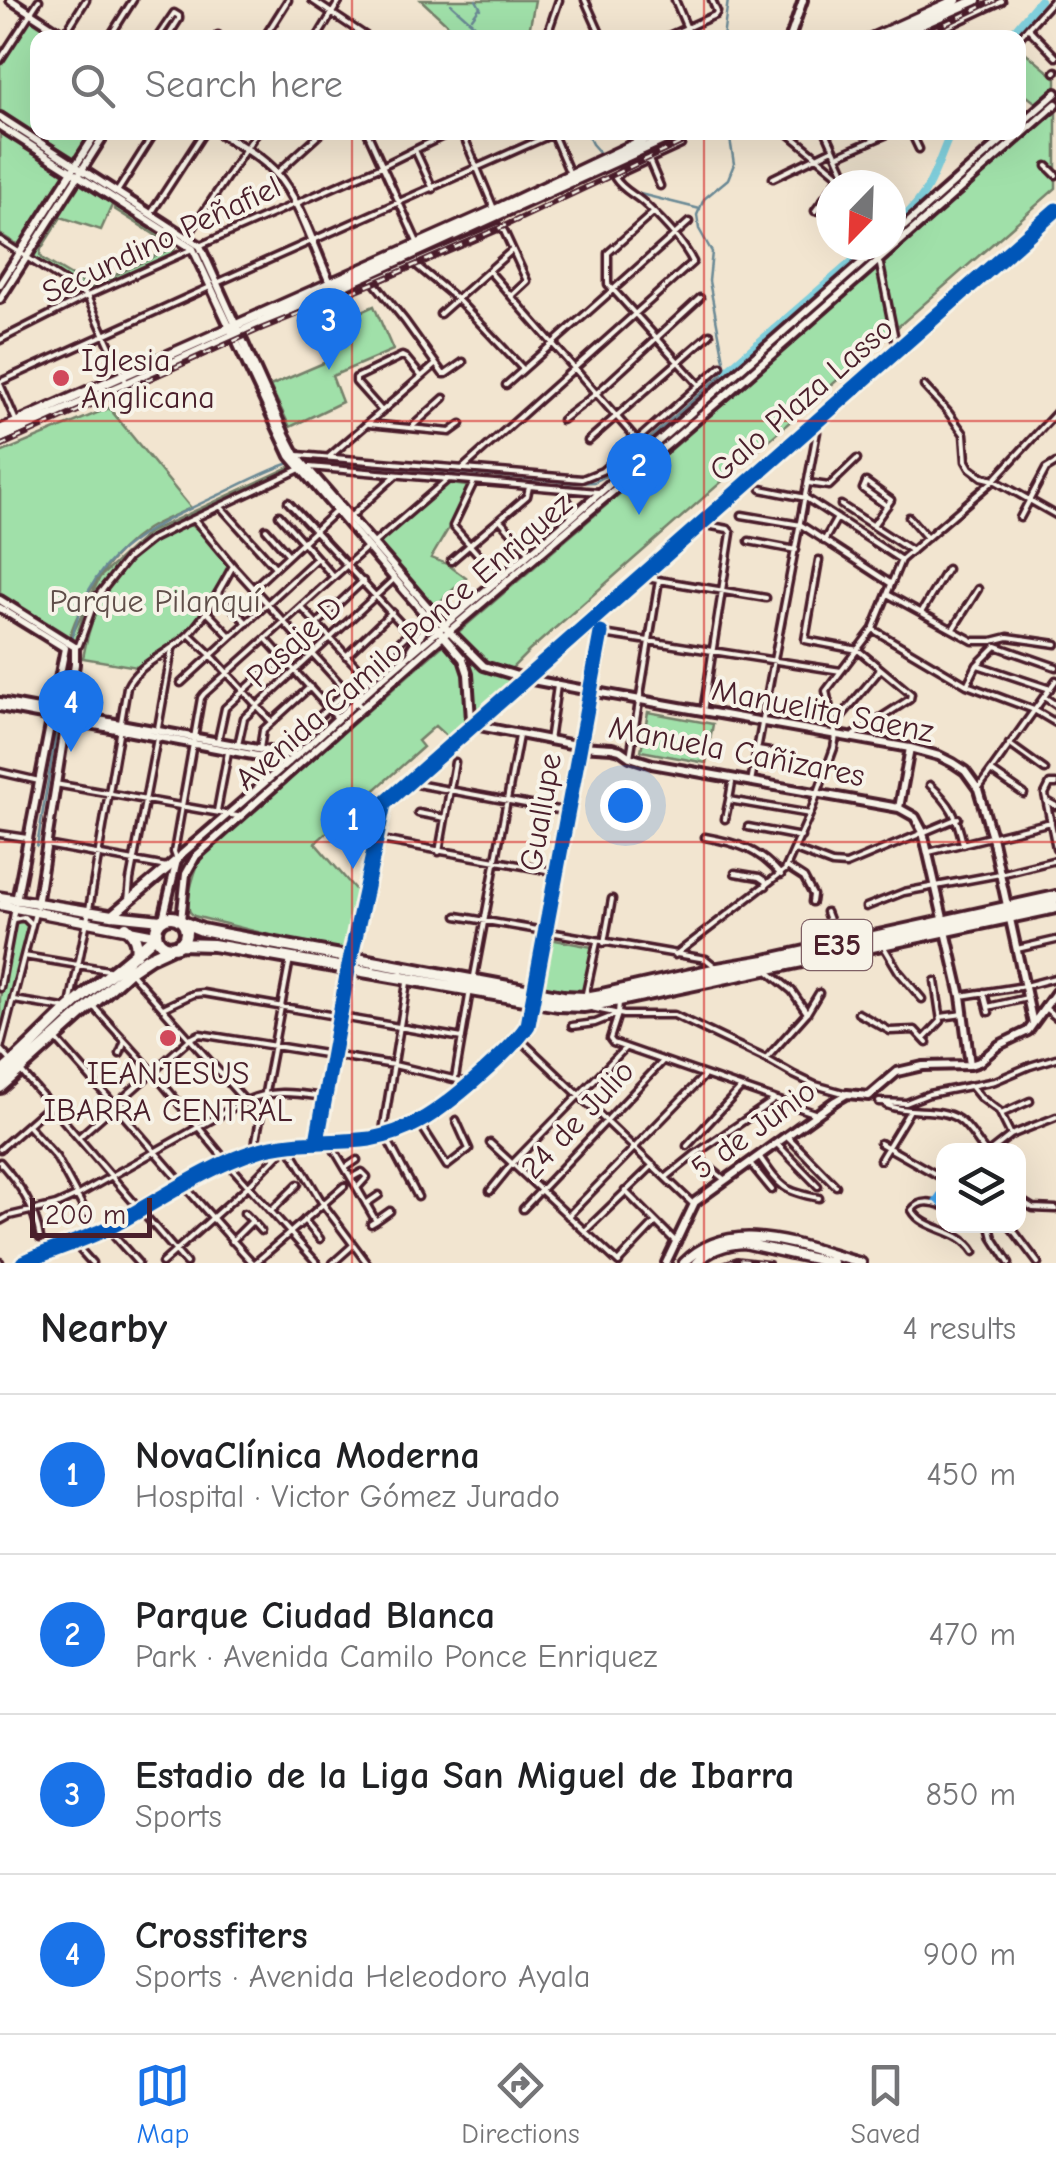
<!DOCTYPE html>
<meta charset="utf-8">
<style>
:root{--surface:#fff;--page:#f2f2f2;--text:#202124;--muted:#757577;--line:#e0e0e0;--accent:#1a73e8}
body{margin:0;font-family:"Comic Neue",sans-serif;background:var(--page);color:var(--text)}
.controls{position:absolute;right:30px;bottom:30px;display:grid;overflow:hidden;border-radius:20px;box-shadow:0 10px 40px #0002}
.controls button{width:90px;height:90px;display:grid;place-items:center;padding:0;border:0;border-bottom:2px solid var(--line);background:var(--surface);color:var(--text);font:50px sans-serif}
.compass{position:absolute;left:816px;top:170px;width:90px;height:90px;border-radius:50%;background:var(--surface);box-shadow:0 10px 40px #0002;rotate:203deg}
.scale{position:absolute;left:30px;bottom:25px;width:122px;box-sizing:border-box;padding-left:10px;border:5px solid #4a1f2b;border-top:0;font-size:28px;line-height:35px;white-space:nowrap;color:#4a1f2b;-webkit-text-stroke:8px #f7f3e8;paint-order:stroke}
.you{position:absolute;left:625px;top:805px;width:35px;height:35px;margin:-25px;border:8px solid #fff;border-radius:50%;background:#1a73e8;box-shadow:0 0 0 15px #1a73e833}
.badge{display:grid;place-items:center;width:65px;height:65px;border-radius:50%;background:var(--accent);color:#fff;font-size:32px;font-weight:700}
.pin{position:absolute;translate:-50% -82px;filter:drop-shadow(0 2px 5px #0008)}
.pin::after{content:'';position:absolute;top:52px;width:35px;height:30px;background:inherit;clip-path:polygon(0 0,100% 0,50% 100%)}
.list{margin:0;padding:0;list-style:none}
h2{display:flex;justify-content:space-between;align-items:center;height:130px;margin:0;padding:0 40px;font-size:42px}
h2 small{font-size:32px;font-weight:400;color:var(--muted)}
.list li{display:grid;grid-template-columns:65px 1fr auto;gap:30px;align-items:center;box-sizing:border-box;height:160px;padding:0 40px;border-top:2px solid var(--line)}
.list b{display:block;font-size:38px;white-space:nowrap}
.list p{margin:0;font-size:32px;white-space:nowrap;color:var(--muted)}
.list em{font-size:32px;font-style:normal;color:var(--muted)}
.icon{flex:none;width:55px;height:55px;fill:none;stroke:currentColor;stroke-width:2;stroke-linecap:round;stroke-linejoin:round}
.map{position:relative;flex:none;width:1056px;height:1263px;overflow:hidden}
.search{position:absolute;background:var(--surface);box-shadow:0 10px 40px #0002;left:30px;right:30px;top:30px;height:110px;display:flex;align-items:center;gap:25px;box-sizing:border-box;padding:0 35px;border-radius:20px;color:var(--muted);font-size:38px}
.sheet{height:770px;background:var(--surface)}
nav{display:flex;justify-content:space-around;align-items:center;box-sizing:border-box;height:140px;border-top:2px solid var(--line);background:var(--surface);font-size:28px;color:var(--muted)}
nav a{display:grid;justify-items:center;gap:5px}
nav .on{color:var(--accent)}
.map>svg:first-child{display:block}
.green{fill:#a0e0a9;stroke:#75806a;stroke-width:2.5}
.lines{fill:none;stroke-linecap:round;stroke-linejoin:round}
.stream{stroke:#6a8995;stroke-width:2.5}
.river{stroke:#80cfdc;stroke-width:8}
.street-casing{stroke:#4a1f2b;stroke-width:11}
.secondary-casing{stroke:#4a1f2b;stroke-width:14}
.primary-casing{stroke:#4a1f2b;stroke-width:15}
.highway-casing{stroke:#4a1f2b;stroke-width:18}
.street{stroke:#f7f3e8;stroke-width:4}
.secondary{stroke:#f7f3e8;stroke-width:6}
.primary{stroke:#f7f3e8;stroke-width:8}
.highway{stroke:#f7f3e8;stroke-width:10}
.rail-casing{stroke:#4a1f2b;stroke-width:6}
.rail{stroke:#f7f3e8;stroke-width:2.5;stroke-dasharray:8;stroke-linecap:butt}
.quiet{stroke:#40a2eb;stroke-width:12;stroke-dasharray:25 12;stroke-linecap:butt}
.cycleway-casing{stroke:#f7f3e8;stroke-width:21}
.cycleway{stroke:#0057b8;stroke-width:15}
.grid{fill:none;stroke:#d62828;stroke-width:2.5;stroke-opacity:0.55}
.poi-dot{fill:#d1495b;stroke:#f7f3e8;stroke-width:4}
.labels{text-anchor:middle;stroke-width:8;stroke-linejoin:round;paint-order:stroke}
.shield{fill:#f7f3e8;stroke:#7e5f64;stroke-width:2.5}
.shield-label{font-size:30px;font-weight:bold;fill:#4a1f2b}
.street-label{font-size:32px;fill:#4a1f2b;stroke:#f7f3e8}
.poi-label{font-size:32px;fill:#4a1f2b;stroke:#f7f3e8;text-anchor:start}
.park-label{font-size:32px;fill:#604f4a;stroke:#f7f3e8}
</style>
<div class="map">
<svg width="1056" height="1263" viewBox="0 0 1056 1263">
<rect width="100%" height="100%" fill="#f2e5d0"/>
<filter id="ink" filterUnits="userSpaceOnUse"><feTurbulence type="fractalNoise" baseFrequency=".01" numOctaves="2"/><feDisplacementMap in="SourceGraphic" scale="20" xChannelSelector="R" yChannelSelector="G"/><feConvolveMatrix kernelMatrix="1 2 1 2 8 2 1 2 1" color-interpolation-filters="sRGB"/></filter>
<g filter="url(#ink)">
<!-- green -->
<path class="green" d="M421,0H535L528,37L462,38Z
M31,16L63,37L38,38V132L94,133L77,159L0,112V64Z
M1019,47L1056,78V85L1036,103L1019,90Z
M1056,111V188L529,651L506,674L517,677L458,730L451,738H448L435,726L418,741L423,747L315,843L359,894L348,950L302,943L194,916C192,914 189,912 189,909C186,898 196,865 203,856L419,666L680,442Z
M0,130L67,172L20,246L0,234Z
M78,183L113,203L101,230L61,217L41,249L40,255L43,259L90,287L168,250L171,245L114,209L115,204L176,242L174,253L91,293L32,257Z
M374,306L393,350L332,376L342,402L290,427L270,386L326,362L312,333Z
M109,408L191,508C176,515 160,521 147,529C107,556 83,596 68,640L0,596V453Z
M292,466L294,470C216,506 91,544 76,643H71L72,635L100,577L149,532Z
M445,483L473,487L431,558L447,564L466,578L433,608L377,543Z
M185,524C204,527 218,552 230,566L189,631L137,667L83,658C96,586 122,559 185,524Z
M648,712L713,724L706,763L641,751Z
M19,917L27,920L28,924L0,1043V998L15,921Z
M550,939L592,947L582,995L540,991Z"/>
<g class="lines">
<!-- stream -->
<path class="stream" d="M476,0L481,9
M451,4L489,38
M472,18L480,7
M723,38L728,0
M586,132L592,144L600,153
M619,175L627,188L636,193L700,209
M306,460L576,483L594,482L608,475L726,371L709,281L712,252L699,229L697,215L704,199L728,179L734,164L729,132
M72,641C86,555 148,528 219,495C242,484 266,471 290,463
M61,707L70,653
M37,846L58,722"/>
<!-- river -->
<path class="river" d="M1008,38L1040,0
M891,228C931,197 932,176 951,132
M726,371L871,245"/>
<defs>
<path id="street" d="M312,0L369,38
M585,0L602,38
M675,0L691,38
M1028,28L1056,57
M64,35L86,0
M109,38L133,0
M157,38L174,13L179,16V19L167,38
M217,38L218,35
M264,38L288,0
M317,38L340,0
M546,38L559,0
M664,38L715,15L717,12L712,0
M923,38L1002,1
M1018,39L1053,0
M0,60L39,0
M1055,72L1056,71
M367,132L417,242
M462,132L495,211
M552,132L570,174
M787,132L840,176
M826,132L850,185
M911,132L919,149
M415,150L433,189
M837,156L892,132
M649,160L660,186
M1047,166L1056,175
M277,173L322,132
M773,178L833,149
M834,185L841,175
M117,192L155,132
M815,211L831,189
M152,212L204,132
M653,213L608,253V284L699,385
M187,237L257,132
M0,240L87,296L127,384
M199,246L382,166L451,132
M873,253L880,265L897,349
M416,265L458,300L523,369
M489,271L638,441
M373,281L499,227L504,231L527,281L512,295
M373,281L405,321L443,374H446L463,362
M219,282L557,132
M440,314L511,251
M0,340L87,296L190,250
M0,382L210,287
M0,384L16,421
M506,385L689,222
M924,386L948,412L964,434L966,461L970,468L982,477L994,480L1056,515
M381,410L356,382V378L402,356L406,358L421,376
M562,420L597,393L700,298
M369,424L450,432L461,424
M414,425L444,398
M588,441L710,334
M298,455L582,479L602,471L721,366
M330,456L436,364
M309,467L598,492
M462,469L693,262C683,242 663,221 646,205C635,194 623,191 615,178L622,172L681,145L677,134
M474,482L453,526L499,578
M866,482L891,500L874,524
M866,482L863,489L887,506
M808,483L829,486L857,459
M761,489L806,498L901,560
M562,490L572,508L571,518
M288,502L417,641
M841,505L912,551
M221,507L275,567
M279,515L332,575
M742,515L801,525L890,583
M350,517L395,476
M909,517L927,538
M1020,518L1046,469L1056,463
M194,519L233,566L362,708
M502,522L529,552
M701,524L728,529L731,533L703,712
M266,529L288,554
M749,541L796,550
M824,541L837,518
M375,542L447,480
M819,560L805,640L858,650L911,694L910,699L854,735
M451,561L527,496L529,487
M640,577L766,598
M253,588L336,511
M219,594L247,623
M889,595L973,641H992L1008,637L1056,644
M302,608L374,685
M922,611L947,569
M207,612L231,637
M319,622L363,581
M953,629L978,589
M874,630L967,685L1034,710L1056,723
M584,631L841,671
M189,634L211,655L272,722
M267,640L337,718
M75,647L79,645L96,598L127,559L152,539L174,528L300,469
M346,656L392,612
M978,665L1050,689
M181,683L317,558
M967,685L977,665L996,646L1056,667
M1044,697L1056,705
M835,724L880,670
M158,728L172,649
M218,740L225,708L282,656
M549,741L557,686
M1009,744L1045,770
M238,745L244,718L395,578
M260,749L263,730L310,687
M758,750L793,756
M282,751L410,632
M630,757L659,580
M991,771L1024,794
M0,772L39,781
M751,782L817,432L815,423
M411,783L569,812
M732,783L729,800L810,814
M55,784L237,816
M1056,784H1050L1045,794L1056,848
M930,785C951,804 957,816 963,844
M978,789L1056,680
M1047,801L1056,806
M217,811L228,752
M418,813L445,818
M725,819L729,800
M748,827L801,837
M0,834L27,838
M705,837C738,843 758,849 781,875
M376,839L557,872
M46,845L167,867
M795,850L832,864L846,865L958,818
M439,852L455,762
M929,852L1051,822
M177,860L174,852L201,698L204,694L367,547
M787,867L804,878L813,895L812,902
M735,873L759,877L765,881L766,886
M128,901L130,880L157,738
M866,907L904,892L1000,874L1056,860
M826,912L837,941
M457,916L706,959L716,967
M14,919L24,917L31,924
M604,943L612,899
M884,947L899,972L922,999
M1017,949L1056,940
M352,955L383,805L474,725
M675,955L785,870L810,814L834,748L836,735L826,691L873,629L901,560L994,480L1056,413
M24,956L108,970
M770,973L792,991L807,1013
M132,974L245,1101
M474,976L519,736
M407,983L383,1131L418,1197
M534,987L601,633
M0,988L15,907
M984,992L989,1012
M586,993L597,942
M961,996L1025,986L1055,978
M14,1000L63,1008
M619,1002L618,1014L610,1039L613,1043L817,1114
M70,1005L87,921L127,687C138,663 171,653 189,634C207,615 220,589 233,566
M94,1007L153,1072L227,1162L317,1263
M988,1007L1027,998
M163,1008L193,994L203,993L462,1038
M591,1008L624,1015H674L766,1059L794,1075L815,1085L847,1094
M1045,1008L1056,1017
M858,1013L890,1031L915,1030L927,1043
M941,1017L963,1014
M572,1026L595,1023L618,1014
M519,1038L693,1204
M924,1039L941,1021L935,981
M58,1041C124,1114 186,1190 253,1263
M0,1049L10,1060
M0,1049L35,913
M120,1054L125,1041
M766,1059L807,1013L819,993
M20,1070L186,1263
M455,1078L470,990
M971,1086L980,1097L999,1111L1011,1135
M879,1102L906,1103L929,1094L995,1081L1030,1066L1056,1058
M886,1105C910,1115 939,1106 958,1119C969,1126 976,1140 984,1150
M1001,1114L1030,1101
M419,1122L447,1166L469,1149L456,1120
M27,1125L56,1157L87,1214
M787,1136L836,1186
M79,1137L190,1039L200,1034L394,1065L470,1083
M317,1141L349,969
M329,1141L357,1188L367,1177L362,1172L351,1178
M490,1143L619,1263
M880,1143L944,1179
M777,1144L818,1186
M687,1146L741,1088
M0,1149L50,1105
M992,1150L1011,1135L1056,1117
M254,1151L290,959
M694,1155L725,1180
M759,1156C780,1186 781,1191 819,1198
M880,1160L909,1112
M0,1162C20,1185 35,1207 40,1238
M750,1163L772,1190
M345,1168L357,1160
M668,1176L694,1155L774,1100
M357,1188L376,1221L371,1224
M490,1191L512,1164L625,1048
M625,1191L675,1241
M1018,1199L1033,1208L1056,1209
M366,1204L379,1195
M944,1206C932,1202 920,1199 912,1210C924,1232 959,1227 974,1252
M523,1209L663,1061
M271,1211L298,1184
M244,1213L252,1221
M568,1216L704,1076
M304,1220L320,1239
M0,1221L9,1216L56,1205L78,1195L245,1101C274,1089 294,1093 324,1097
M376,1221L390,1211
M990,1226L993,1238L1009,1263
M1010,1226L1038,1263
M107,1228L138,1263
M585,1231L653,1165
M232,1241L252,1221L261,1231
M75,1244L92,1263
M0,1262V1263
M618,1262L656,1222
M23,1263L40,1254L75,1244L227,1162L254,1151L274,1146L373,1138L419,1122L456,1095L519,1038L528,1025L531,1002
M162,1263L248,1186L288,1145L323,1204L367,1263
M255,1263L344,1186
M333,1263L352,1246"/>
<path id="secondary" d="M11,0L69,38
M790,38L803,0
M0,117L200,246L285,434L296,455L449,631L484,666L527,679L590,691L910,748L939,756L953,763L965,771L978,789L992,837L1033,1024
M0,126L193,249L290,456L463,659L468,674L471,720L474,725
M1018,126L1056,93
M218,132C238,144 261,156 276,173C302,203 315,252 332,287
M891,238L1011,132
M0,284L97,132
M0,299L106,132
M0,600L75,647V664L37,905
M0,608L65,648L16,901
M411,649L422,633L426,616
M0,702L296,756
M0,707L289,762
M474,725L1056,210
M474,725L580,746L612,748L620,750L630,757L652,764L899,808L915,817L923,832L961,996L970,1065
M899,808L910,748
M163,919L177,860L182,854L314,740L374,685L571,518L882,245
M181,920L186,874L196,856L428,649L728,393L1056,104
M666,1263L695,1202L835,1101L847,1094L869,1096L897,1072L923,1066L970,1065L979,1062L999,1045L1028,1031L1056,992"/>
<path id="primary" d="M872,38L956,0
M890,38L976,0
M0,430L495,210L660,132
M0,438L127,384L680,132
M0,897L112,915L161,920
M0,905L155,935
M112,915L177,860
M684,1263C732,1214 804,1248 861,1263
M697,1263C709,1250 727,1244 744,1243L833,1263"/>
<path id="highway" d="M156 932a15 15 0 1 1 30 0a15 15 0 1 1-30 0Z
M182,922L202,930L227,935L563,997L585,998L602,995L718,969L765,961L1056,897
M126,927C135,935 138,942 136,954
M179,944L213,945L558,1005L584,1006L619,1000L1056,907
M0,1074C25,1053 46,1030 70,1008C98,982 129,961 156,935
M0,1087L129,971L150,957L174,946"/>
</defs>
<!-- street casing -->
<use href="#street" class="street-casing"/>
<!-- secondary casing -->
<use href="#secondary" class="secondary-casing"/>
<!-- primary casing -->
<use href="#primary" class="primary-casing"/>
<!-- highway casing -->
<use href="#highway" class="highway-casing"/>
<!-- street -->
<use href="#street" class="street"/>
<!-- secondary -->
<use href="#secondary" class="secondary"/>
<!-- primary -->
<use href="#primary" class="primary"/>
<!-- highway -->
<use href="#highway" class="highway"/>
<defs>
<path id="rail" d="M916,38L995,0
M0,446L258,330L374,283L502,227L704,132
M725,1263L737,1259L770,1263"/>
</defs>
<!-- rail casing -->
<use href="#rail" class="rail-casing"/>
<!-- rail -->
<use href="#rail" class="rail"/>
<!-- quiet -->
<path class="quiet" d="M937,1204L944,1194"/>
<defs>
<path id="cycleway" d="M317,1141L348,970L384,804L1056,210
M23,1263C51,1249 80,1242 108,1228C156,1203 205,1167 256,1151C293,1139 332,1144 370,1139C386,1136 406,1129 420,1121C449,1105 510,1052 528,1025L601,633"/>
</defs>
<!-- cycleway casing -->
<use href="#cycleway" class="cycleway-casing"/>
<!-- cycleway -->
<use href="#cycleway" class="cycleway"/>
</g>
</g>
<!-- grid -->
<path class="grid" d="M352,0V38M704,0V38M352,132V1263M704,132V1263M0,421H1056M0,842H1056"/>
<!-- markers -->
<g class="poi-dot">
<circle cx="61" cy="378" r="10"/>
<circle cx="168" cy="1038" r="10"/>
</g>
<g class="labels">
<!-- shield labels -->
<rect class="shield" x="802" y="920" width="70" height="50" rx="8"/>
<g class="shield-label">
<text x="837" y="955">E35</text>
</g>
<!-- street labels -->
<g class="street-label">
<text transform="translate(161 239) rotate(-25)" y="11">Secundino Peñafiel</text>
<text transform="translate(801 399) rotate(-41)" y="11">Galo Plaza Lasso</text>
<text transform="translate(294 641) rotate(-43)" y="11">Pasaje D</text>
<text transform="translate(403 641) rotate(-41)" y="11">Avenida Camilo Ponce Enriquez</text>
<text transform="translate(823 710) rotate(11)" y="11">Manuelita Saenz</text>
<text transform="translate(737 751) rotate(11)" y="11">Manuela Cañizares</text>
<text transform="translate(540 812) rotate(-80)" y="11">Guallupe</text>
<text transform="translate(577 1119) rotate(-47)" y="11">24 de Julio</text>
<text transform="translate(753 1129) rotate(-36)" y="11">5 de Junio</text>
</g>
<!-- poi labels -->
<g class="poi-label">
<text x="81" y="371">Iglesia<tspan x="81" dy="37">Anglicana</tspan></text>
<text x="168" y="1084" text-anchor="middle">IEANJESUS<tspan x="168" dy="37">IBARRA CENTRAL</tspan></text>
</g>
<!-- park labels -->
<g class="park-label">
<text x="155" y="612">Parque Pilanquí</text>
</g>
</g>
</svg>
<div class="controls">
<button><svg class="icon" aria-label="layers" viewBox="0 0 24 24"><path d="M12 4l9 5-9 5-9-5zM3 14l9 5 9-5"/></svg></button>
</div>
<svg class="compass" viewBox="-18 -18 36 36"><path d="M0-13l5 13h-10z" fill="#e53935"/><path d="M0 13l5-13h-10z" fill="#757577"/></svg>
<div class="scale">200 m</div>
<div class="you"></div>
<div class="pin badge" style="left:353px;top:869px">1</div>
<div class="pin badge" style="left:639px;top:515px">2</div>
<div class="pin badge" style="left:329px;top:370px">3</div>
<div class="pin badge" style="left:71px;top:752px">4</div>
<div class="search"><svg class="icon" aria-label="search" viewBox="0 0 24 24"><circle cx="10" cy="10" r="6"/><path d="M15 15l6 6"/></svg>Search here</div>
</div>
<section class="sheet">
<h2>Nearby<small>4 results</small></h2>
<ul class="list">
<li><span class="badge">1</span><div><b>NovaClínica Moderna</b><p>Hospital · Victor Gómez Jurado</p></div><em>450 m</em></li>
<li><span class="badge">2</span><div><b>Parque Ciudad Blanca</b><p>Park · Avenida Camilo Ponce Enriquez</p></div><em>470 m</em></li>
<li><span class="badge">3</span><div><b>Estadio de la Liga San Miguel de Ibarra</b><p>Sports</p></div><em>850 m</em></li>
<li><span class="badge">4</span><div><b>Crossfiters</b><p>Sports · Avenida Heleodoro Ayala</p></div><em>900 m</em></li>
</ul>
</section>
<nav>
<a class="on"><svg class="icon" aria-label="map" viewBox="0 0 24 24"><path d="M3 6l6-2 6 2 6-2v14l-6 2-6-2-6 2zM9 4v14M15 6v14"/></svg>Map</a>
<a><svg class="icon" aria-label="directions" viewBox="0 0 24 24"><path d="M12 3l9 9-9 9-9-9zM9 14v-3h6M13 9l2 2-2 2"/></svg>Directions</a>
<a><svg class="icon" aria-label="saved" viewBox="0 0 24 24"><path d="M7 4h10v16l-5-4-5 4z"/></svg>Saved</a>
</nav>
